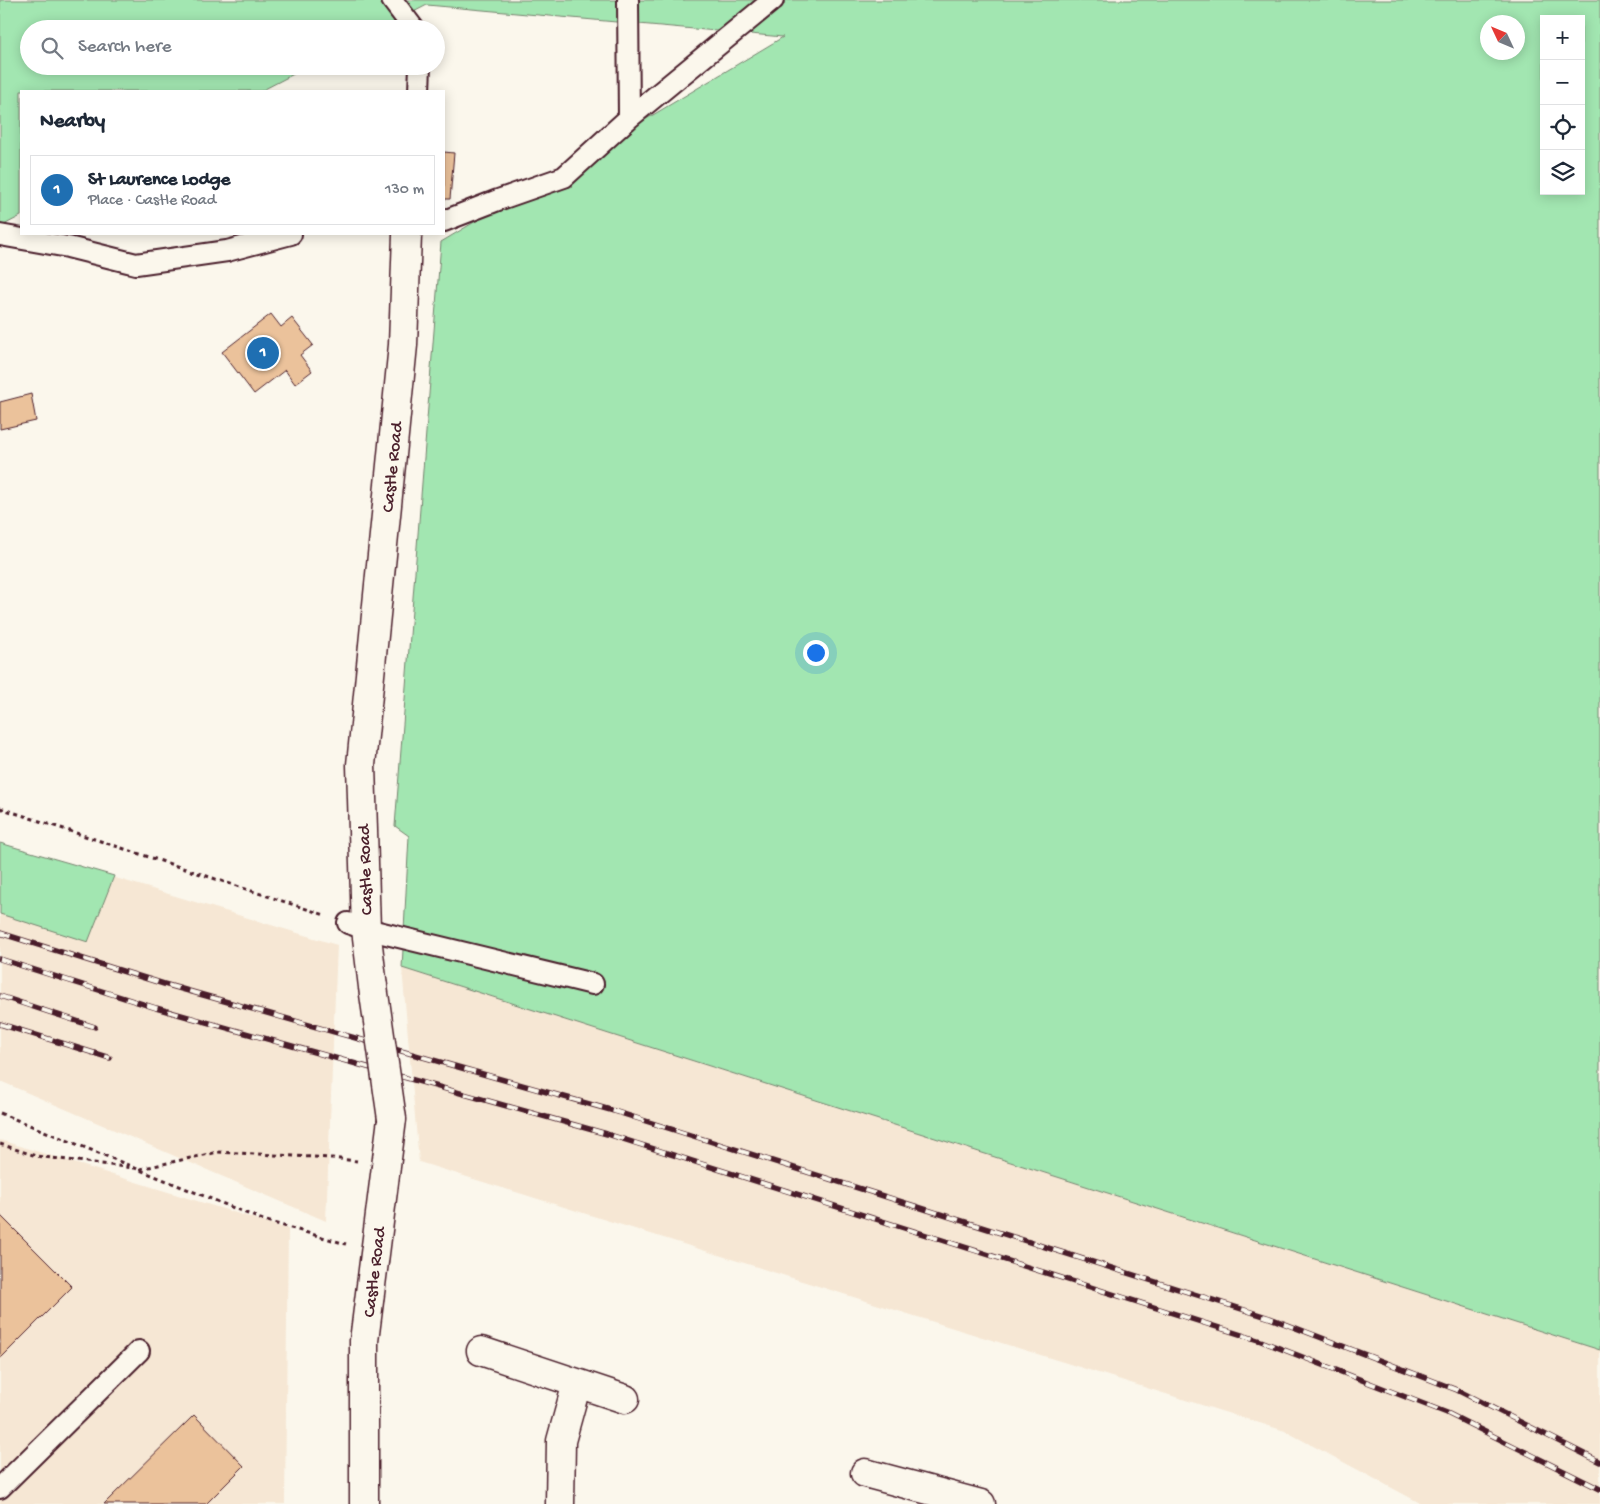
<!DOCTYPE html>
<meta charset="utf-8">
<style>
:root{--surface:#fff;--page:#f2f2f3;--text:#1f2937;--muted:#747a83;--line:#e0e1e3;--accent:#1f6fb2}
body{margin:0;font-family:"Gochi Hand",sans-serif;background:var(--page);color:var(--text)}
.controls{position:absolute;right:15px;top:15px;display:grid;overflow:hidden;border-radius:0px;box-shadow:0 2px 12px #0003}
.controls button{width:45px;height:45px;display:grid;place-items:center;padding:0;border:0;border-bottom:1px solid var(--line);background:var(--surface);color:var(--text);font:25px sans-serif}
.compass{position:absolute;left:1480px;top:15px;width:45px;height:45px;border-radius:50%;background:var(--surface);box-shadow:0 2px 12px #0003;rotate:314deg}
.you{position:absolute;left:815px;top:652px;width:18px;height:18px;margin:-12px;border:4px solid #fff;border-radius:50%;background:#1a73e8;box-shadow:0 0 0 8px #1a73e833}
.badge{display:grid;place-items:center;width:32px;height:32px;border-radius:50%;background:var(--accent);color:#fff;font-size:16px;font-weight:700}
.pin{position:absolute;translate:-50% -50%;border:2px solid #fff;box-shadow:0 1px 5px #0006}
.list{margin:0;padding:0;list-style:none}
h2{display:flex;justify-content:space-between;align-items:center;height:65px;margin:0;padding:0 20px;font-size:21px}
h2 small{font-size:16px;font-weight:400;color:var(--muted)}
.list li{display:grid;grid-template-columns:32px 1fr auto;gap:15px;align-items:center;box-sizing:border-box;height:70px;margin:0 10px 10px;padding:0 10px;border:1px solid var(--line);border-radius:0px}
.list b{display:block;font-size:19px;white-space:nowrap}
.list p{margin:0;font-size:16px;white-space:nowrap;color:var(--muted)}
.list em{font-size:16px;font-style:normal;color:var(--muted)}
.icon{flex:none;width:28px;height:28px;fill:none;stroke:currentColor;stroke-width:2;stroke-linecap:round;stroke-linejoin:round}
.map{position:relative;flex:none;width:1600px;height:1504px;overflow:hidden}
.search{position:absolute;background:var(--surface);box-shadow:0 2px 12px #0003;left:20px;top:20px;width:425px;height:55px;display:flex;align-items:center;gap:12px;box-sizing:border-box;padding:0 18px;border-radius:28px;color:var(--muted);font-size:19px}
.panel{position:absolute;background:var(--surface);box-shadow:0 2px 12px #0003;left:20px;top:90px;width:425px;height:145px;border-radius:0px}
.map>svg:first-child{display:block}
.built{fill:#f6e7d4}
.green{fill:#a2e6b1;stroke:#76826e;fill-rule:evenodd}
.building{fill:#ebc29b;stroke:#4a1f2b}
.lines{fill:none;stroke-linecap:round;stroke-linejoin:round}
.lane-casing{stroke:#4a1f2b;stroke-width:24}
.street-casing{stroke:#4a1f2b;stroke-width:31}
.path{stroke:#4a1f2b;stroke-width:3;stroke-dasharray:4 4;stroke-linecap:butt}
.lane{stroke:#fbf7ec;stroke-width:20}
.street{stroke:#fbf7ec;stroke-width:28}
.rail-casing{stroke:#4a1f2b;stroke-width:5.5}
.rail{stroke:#fbf7ec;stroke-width:4;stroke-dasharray:11;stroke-linecap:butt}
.street-bridge-casing{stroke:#4a1f2b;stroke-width:31;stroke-linecap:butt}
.street-bridge{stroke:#fbf7ec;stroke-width:28}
.labels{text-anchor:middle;stroke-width:5;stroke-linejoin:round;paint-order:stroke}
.street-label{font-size:18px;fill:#4a1f2b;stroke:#fbf7ec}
</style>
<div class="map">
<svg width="1600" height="1504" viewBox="0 0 1600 1504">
<rect width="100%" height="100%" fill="#fbf7ec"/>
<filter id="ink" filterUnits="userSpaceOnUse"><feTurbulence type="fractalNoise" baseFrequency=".02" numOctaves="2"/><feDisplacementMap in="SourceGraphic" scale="10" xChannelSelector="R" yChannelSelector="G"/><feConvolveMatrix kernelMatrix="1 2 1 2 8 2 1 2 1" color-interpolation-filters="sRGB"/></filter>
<g filter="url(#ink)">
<!-- built -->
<path class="built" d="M0,843L337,945L326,1221L0,1081Z
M402,968L1600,1350V1504H1422L1285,1431L419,1162Z
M0,1140L288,1229L285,1504H0Z"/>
<!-- green -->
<path class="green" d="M0,0H1600V1350L402,968L409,836L395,826L441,242L783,37L427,5L381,29H29V66H309L261,91H21V216L0,227ZM1544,19H1581V191H1544ZM1488,22H1518V52H1488Z
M0,843L114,876L88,942L0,914Z"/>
<!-- building -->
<path class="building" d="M444,152L454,153L450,199H444Z
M271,314L281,327L292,318L313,345L300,355L312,371L295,384L285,370L254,394L222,352Z
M31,394L36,421L0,429V402Z
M0,1215L72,1287L0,1359Z
M194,1415L244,1466L206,1504H104Z"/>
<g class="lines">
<defs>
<path id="lane" d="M392,0L414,29
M628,0L629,118
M419,91L420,66
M444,221L498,200L564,177L629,118L773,0
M0,235L68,247L136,264L227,251L291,234
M348,923L366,929L593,984
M0,1488L139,1351"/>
<path id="street" d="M373,987L366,929L361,765L403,345L407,235
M481,1351L625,1399
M865,1473L981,1504
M364,1504V1341L392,1119
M560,1504L561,1441L577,1383"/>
</defs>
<!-- lane casing -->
<use href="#lane" class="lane-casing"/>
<!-- street casing -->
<use href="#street" class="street-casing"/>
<!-- path -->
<path class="path" d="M0,808L325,915
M0,1113L263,1220L346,1244
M0,1144L36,1156L134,1168
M140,1169L218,1152L332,1158L357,1161"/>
<!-- lane -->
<use href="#lane" class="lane"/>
<!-- street -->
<use href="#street" class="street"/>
<defs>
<path id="rail" d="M0,933L164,984L614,1111L1270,1318L1457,1390L1600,1462
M0,959L156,1008L607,1134L1261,1341L1447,1413L1600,1489
M0,996L95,1027
M0,1024L110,1058"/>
</defs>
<!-- rail casing -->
<use href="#rail" class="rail-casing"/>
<!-- rail -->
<use href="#rail" class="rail"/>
<defs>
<path id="street-bridge" d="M373,987L392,1119"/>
</defs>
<!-- street-bridge casing -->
<use href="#street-bridge" class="street-bridge-casing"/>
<!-- street-bridge -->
<use href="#street-bridge" class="street-bridge"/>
</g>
</g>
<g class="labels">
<!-- street labels -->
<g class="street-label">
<text transform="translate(391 467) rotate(-84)" y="6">Castle Road</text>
<text transform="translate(364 870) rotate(-92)" y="6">Castle Road</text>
<text transform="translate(373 1272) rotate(-83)" y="6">Castle Road</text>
</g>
</g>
</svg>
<div class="controls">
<button>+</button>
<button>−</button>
<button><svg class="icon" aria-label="locate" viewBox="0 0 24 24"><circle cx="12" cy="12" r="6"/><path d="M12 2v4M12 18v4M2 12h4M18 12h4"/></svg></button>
<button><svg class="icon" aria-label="layers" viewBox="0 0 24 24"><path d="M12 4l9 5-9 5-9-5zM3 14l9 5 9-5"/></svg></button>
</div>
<svg class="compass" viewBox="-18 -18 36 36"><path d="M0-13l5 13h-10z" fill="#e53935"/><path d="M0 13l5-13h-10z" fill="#747a83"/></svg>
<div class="you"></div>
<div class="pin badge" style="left:263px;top:353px">1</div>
<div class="search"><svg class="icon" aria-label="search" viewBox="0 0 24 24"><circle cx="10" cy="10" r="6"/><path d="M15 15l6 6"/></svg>Search here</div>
<section class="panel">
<h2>Nearby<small></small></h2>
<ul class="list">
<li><span class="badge">1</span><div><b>St Laurence Lodge</b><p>Place · Castle Road</p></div><em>130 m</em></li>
</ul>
</section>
</div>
